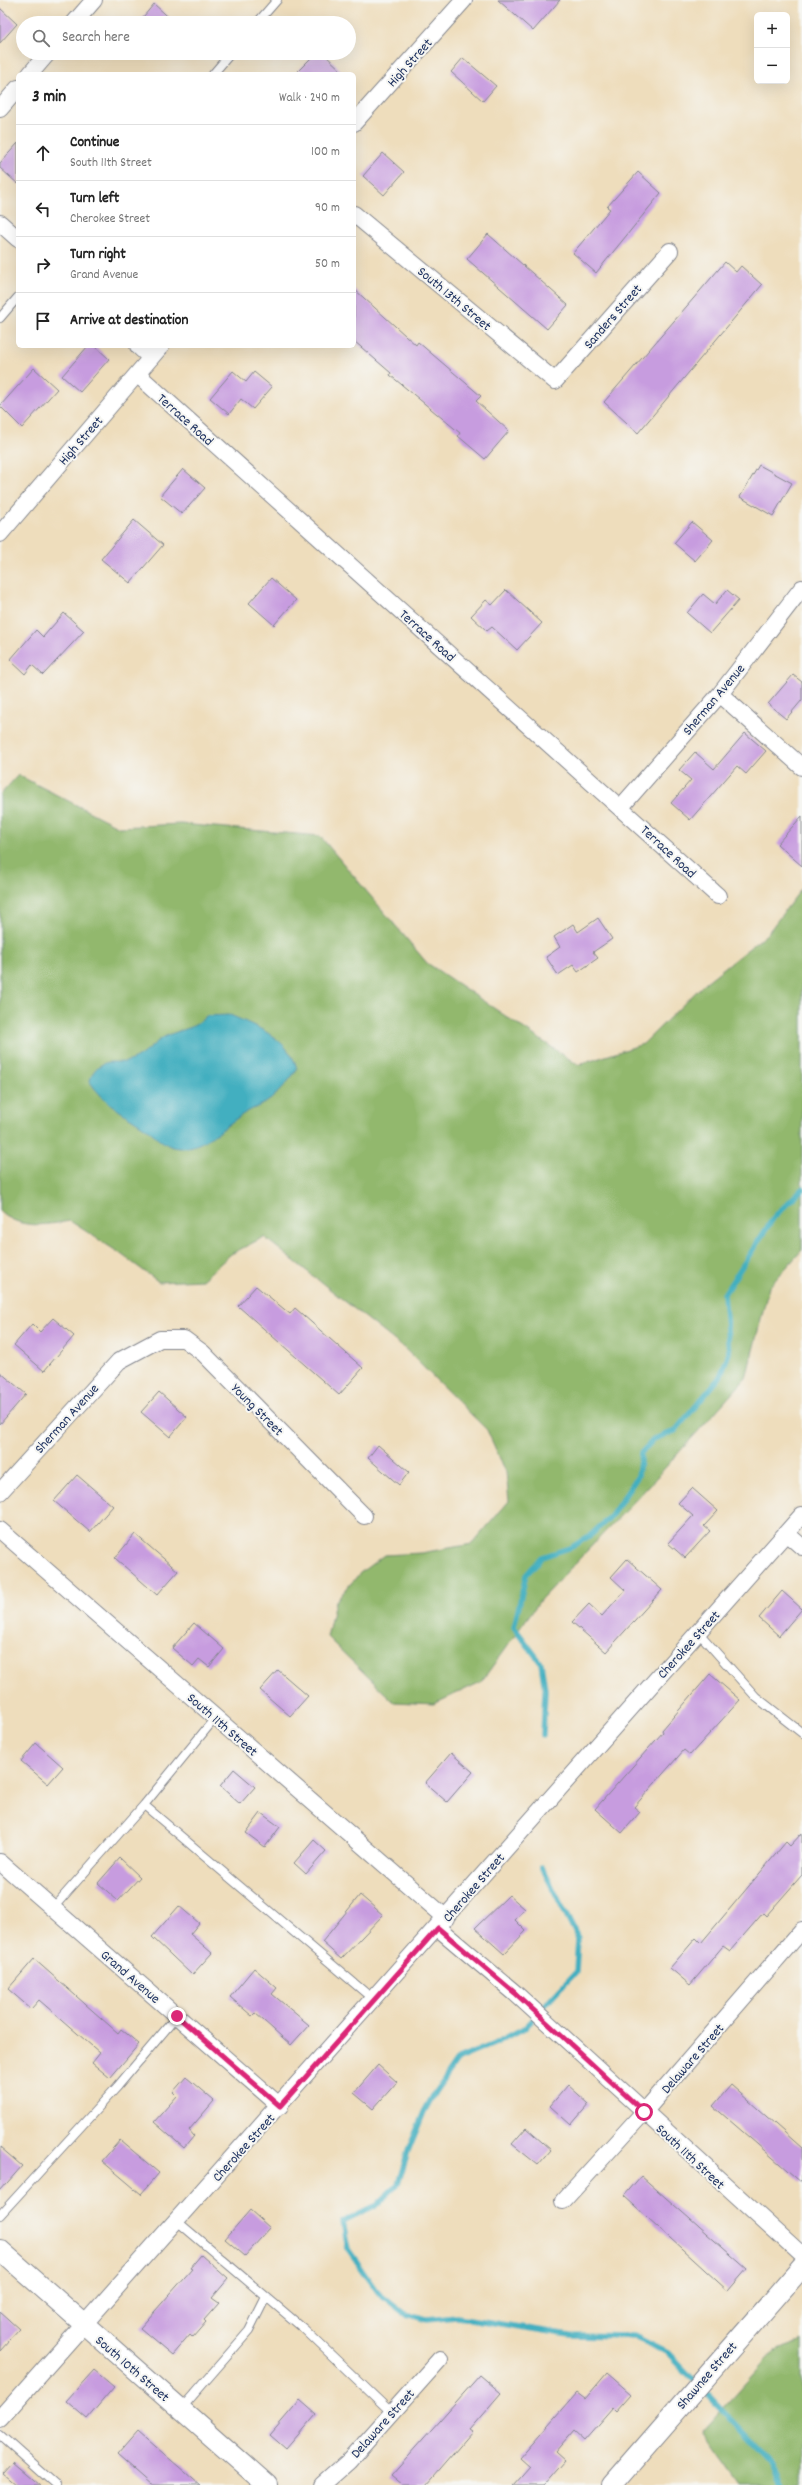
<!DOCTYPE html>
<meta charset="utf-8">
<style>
:root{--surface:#fff;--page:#f6f6f6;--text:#222;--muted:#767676;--line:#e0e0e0}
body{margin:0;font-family:Dekko,sans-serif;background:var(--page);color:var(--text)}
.controls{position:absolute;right:12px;top:12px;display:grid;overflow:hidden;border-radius:6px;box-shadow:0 4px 16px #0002}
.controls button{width:36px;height:36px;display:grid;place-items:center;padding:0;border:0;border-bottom:1px solid var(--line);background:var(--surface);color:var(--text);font:20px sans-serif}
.stop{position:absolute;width:12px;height:12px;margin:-9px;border:3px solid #db2777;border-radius:50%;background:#fff}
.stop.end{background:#db2777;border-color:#fff;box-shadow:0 1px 4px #0008}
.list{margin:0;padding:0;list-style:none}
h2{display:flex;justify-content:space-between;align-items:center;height:52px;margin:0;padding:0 16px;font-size:17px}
h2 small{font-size:13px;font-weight:400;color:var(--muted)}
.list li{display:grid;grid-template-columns:26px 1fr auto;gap:12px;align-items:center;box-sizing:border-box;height:56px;padding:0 16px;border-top:1px solid var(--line)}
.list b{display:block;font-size:15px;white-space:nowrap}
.list p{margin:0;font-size:13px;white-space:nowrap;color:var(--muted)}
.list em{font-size:13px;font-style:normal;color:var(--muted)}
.icon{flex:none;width:22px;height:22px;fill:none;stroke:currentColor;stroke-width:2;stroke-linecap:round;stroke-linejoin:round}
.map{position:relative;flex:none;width:802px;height:2485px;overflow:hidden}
.search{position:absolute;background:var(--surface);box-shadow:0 4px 16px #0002;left:16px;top:16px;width:340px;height:44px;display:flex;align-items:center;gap:10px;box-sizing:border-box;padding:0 14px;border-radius:22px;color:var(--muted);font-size:15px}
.panel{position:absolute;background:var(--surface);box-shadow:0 4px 16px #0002;left:16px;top:72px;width:340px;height:276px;border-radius:6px}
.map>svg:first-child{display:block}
.forest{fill:#92b86d;stroke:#567466}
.water{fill:#42afc0;stroke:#2e6f8f}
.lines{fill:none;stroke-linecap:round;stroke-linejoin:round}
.stream{stroke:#42afc0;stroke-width:5.5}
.building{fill:#c79cdf}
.service-casing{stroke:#84868d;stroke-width:10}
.minor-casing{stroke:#84868d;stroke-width:18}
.tertiary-casing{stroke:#84868d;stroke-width:22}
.service{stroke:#fff;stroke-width:8}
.minor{stroke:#fff;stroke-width:16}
.tertiary{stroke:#fff;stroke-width:20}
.route{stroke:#db2777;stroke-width:5}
.labels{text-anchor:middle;stroke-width:4;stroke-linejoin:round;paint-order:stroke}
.street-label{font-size:14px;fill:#1b2f5e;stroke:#f6f6f2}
</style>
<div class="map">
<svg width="802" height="2485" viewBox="0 0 802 2485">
<rect width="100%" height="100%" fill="#f6f6f2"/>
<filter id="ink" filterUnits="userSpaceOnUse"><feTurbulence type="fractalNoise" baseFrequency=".025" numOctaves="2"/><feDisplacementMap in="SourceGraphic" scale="8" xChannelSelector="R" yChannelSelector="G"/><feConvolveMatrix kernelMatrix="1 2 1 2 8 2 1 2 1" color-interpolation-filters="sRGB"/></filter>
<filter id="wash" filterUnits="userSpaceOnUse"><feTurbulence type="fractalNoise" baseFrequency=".012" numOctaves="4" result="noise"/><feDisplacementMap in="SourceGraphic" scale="16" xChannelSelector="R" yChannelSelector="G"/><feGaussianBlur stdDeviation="0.9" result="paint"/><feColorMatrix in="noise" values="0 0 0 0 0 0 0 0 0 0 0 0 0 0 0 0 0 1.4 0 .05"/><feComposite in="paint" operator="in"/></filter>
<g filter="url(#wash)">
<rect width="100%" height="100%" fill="#eeddbc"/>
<!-- forest -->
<path class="forest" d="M18,775L119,827L180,824L320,836L427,963L578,1065L643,1044L705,983L767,934L802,888V1250L769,1287L746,1378L646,1489L541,1599L481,1682L434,1704L394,1702L327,1637L335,1602L360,1573L384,1555L421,1553L472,1544L509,1501L506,1472L487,1430L405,1349L264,1237L231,1254L202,1280L159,1282L118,1252L70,1221C45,1225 20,1230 0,1211V795Z
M802,2340V2485H740L702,2432L777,2349Z"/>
<!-- water -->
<path class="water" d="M230,1015C257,1027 289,1038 297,1069C290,1080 281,1090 271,1099C264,1105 253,1108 245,1113C225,1125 203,1149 179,1148C165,1148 154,1133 143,1126C123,1113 104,1103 90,1082C91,1075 94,1069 101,1065C108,1060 117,1063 125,1062C141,1059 148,1048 161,1039C176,1029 192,1032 206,1016Z"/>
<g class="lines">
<!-- stream -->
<path class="stream" d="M543,1735L545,1690L541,1663L514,1627L526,1575L542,1557L572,1547L592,1534L611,1516L638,1476L641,1453L654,1439L675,1431L720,1377L729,1353L724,1294L774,1217L802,1189
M542,1867L578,1938L576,1972L524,2028L494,2044L458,2059L435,2092L424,2112L408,2151L398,2184L374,2207L343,2222L348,2249L360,2266L378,2292L404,2313L426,2320L457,2317L570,2335L634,2336L668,2353L771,2461L783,2485"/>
</g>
<g id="blocks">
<!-- building -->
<path class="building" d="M498,0H560L533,31Z
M154,4L175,23H138Z
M0,8L17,24L0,43Z
M316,53H323L345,74H295Z
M463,58L496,86L483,101L451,72Z
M18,143V184L0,168V163Z
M383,153L404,172L384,195L363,176Z
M638,172L661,193L596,273L573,253L610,209L607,207Z
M488,234L568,305L547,329L467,259Z
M725,262L736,272L741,266L762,285L638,433L604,402Z
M354,289L416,345L418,342L481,396L476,401L509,431L485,459L458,436L460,433L390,375L391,373L354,341Z
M88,346H95L109,359L80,392L62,376Z
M34,368L57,389L22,428L0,406Z
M233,371L246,382L254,372L272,387L253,409L241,399L229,414L210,398Z
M759,465L792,483L773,516L740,497Z
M183,469L205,488L182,514L160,496Z
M134,520L163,545L130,583L101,559Z
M692,522L713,540L695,561L674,543Z
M271,578L296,600L274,625L249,603Z
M506,590L542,623L517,650L492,627L487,631L471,616L486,600L492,605Z
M727,590L739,600L710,633L687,613L703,594L715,604Z
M64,613L84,631L43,675L32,665L25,674L10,660L36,630L43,637Z
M793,675L802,682V700L786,719L768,704Z
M745,733L766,751L746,774L737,766L690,820L671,803L691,780L679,770L695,752L714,769Z
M802,816V866L777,844Z
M598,918L612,939L593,952L598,958L578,972L573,965L558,975L546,957L560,947L554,937L573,924L578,932Z
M256,1286L290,1314L295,1308L363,1368L339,1395L238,1306Z
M53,1318L74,1336L44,1371L14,1345L32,1324L40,1332Z
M0,1372L26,1394L0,1424Z
M159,1392L187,1417L170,1437L141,1412Z
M378,1445L409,1472L399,1485L368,1458Z
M77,1475L113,1506L90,1532L54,1501Z
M692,1488L718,1511L704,1526L710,1531L685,1558L668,1543L693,1516L678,1503Z
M135,1534L178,1571L157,1595L115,1558Z
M627,1559L662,1590L606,1652L572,1622L589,1604L602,1616L625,1590L611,1577Z
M782,1591L802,1609L779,1636L759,1618Z
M194,1623L224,1649L209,1667L199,1659L193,1666L172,1648Z
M278,1670L308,1696L290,1716L260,1690Z
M710,1674L740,1700L690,1755L684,1750L634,1807L640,1812L622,1833L595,1809L663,1732L662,1730Z
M36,1743L63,1767L48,1784L21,1761Z
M451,1753L473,1772L447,1802L425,1783Z
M234,1769L255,1787L240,1804L220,1786Z
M261,1813L280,1827L265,1847L246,1833Z
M802,1833V1875L766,1916L763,1913L730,1951L723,1946L690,1985L670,1968L696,1938L701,1943L786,1842L790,1846Z
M314,1840L326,1851L306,1874L294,1863Z
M120,1858L140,1877L118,1901L98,1883Z
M360,1895L383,1915L341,1959L322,1942Z
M509,1895L525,1909L515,1920L526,1931L504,1954L475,1928Z
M179,1906L199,1923L190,1934L212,1953L192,1975L152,1937Z
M34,1959L118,2033L121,2029L139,2044L110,2078L92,2063L100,2053L39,2000L31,2009L8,1989Z
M254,1968L277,1988L272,1994L309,2025L291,2045L255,2013L252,2016L230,1997Z
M378,2065L397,2082L373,2109L354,2093Z
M186,2077L214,2101L189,2130L194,2136L184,2148L154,2122L177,2096L173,2092Z
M568,2085L589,2104L571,2125L550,2106Z
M731,2085L802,2148V2183L713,2106Z
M526,2128L551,2150L538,2165L512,2144Z
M120,2140L159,2173L141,2194L102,2161Z
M0,2147L22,2166L0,2191Z
M641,2176L747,2269L728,2291L624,2196Z
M250,2210L270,2228L245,2256L225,2239Z
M201,2255L228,2279L212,2298L219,2303L204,2320L206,2322L193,2337L190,2334L172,2355L140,2328L192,2269L190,2268Z
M0,2312L19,2329L0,2350Z
M94,2370L114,2387L87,2419L66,2401Z
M607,2373L631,2394L616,2411L613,2408L584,2441L573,2431L555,2452L565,2461L544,2485H514L530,2467L520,2458L577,2393L585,2399Z
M480,2375L501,2393L469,2430L472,2432L426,2485H403L391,2475Z
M300,2400L316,2414L286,2449L270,2435Z
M138,2431L164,2454L200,2485H151L117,2455Z
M14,2463L40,2485H17L4,2474Z"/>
</g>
</g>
<g filter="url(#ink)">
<use href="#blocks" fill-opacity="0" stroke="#84868d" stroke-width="1"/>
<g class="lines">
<defs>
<path id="service" d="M257,23L277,0
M213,74L231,53
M0,318L18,297
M698,1632L756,1697L802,1733
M144,1805L374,2000
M53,1908L144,1805L216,1717
M0,2215L117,2087L177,2016
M177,2221L304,2329L392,2413
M181,2409L249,2331L266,2297
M0,2435L56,2485"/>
<path id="minor" d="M74,23L94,0
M30,74L48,53
M0,109L18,88
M354,123L464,0
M354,214L555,381L670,251
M0,223L18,239
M138,346L151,358
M137,374L718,896
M0,534L161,346
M720,694L802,767
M621,807L720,694L802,588
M0,1492L119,1361L160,1339H184L203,1353L364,1516
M0,1530L446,1918
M786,1533L802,1547
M0,1862L280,2106
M438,1928L515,1993L802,2255
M563,2201L644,2112L802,1930
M0,2419L802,1515
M322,2485L349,2461L440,2359"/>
<path id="tertiary" d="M0,2250L267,2485
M612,2485L802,2267"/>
</defs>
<!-- service casing -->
<use href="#service" class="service-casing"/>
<!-- minor casing -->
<use href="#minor" class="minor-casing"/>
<!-- tertiary casing -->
<use href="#tertiary" class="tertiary-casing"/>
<!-- service -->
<use href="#service" class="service"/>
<!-- minor -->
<use href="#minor" class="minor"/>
<!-- tertiary -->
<use href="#tertiary" class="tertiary"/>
</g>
</g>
<g class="lines" filter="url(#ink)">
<!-- route -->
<path class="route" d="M177,2016L280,2106L438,1928L515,1993L644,2112"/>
</g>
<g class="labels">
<!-- street labels -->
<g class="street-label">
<text transform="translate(409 62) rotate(-48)" y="5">High Street</text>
<text transform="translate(455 298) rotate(40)" y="5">South 13th Street</text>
<text transform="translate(612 316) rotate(-49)" y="5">Sanders Street</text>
<text transform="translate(186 419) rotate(42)" y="5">Terrace Road</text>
<text transform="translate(80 440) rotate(-49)" y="5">High Street</text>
<text transform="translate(428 635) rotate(42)" y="5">Terrace Road</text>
<text transform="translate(713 699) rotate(-50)" y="5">Sherman Avenue</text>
<text transform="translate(669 851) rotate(43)" y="5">Terrace Road</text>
<text transform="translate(258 1409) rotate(45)" y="5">Young Street</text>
<text transform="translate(66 1418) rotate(-48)" y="5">Sherman Avenue</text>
<text transform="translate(688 1644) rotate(-48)" y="5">Cherokee Street</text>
<text transform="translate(223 1724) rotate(41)" y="5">South 11th Street</text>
<text transform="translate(473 1887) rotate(-49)" y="5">Cherokee Street</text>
<text transform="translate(131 1976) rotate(41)" y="5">Grand Avenue</text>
<text transform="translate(692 2058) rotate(-49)" y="5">Delaware Street</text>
<text transform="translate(243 2147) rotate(-48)" y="5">Cherokee Street</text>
<text transform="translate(691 2156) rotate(43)" y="5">South 11th Street</text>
<text transform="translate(133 2368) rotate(41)" y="5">South 10th Street</text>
<text transform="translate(706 2375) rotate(-49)" y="5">Shawnee Street</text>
<text transform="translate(382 2423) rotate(-48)" y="5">Delaware Street</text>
</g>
</g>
</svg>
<div class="controls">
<button>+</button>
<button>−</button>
</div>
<div class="stop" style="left:644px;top:2112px"></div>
<div class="stop end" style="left:177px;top:2016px"></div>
<div class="search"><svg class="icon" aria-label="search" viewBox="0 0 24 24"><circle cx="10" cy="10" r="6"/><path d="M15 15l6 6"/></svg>Search here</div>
<section class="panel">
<h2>3 min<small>Walk · 240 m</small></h2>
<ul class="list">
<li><svg class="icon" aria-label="ahead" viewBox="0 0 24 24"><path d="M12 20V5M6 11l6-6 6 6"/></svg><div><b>Continue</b><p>South 11th Street</p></div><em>100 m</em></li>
<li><svg class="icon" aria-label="left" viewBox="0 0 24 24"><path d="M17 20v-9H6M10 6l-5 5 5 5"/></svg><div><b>Turn left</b><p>Cherokee Street</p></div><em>90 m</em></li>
<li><svg class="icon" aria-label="right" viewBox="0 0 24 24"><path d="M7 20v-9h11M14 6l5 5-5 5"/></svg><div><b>Turn right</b><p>Grand Avenue</p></div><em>50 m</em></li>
<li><svg class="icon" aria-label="arrive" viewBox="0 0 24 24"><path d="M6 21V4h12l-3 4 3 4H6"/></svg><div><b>Arrive at destination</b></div></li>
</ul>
</section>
</div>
